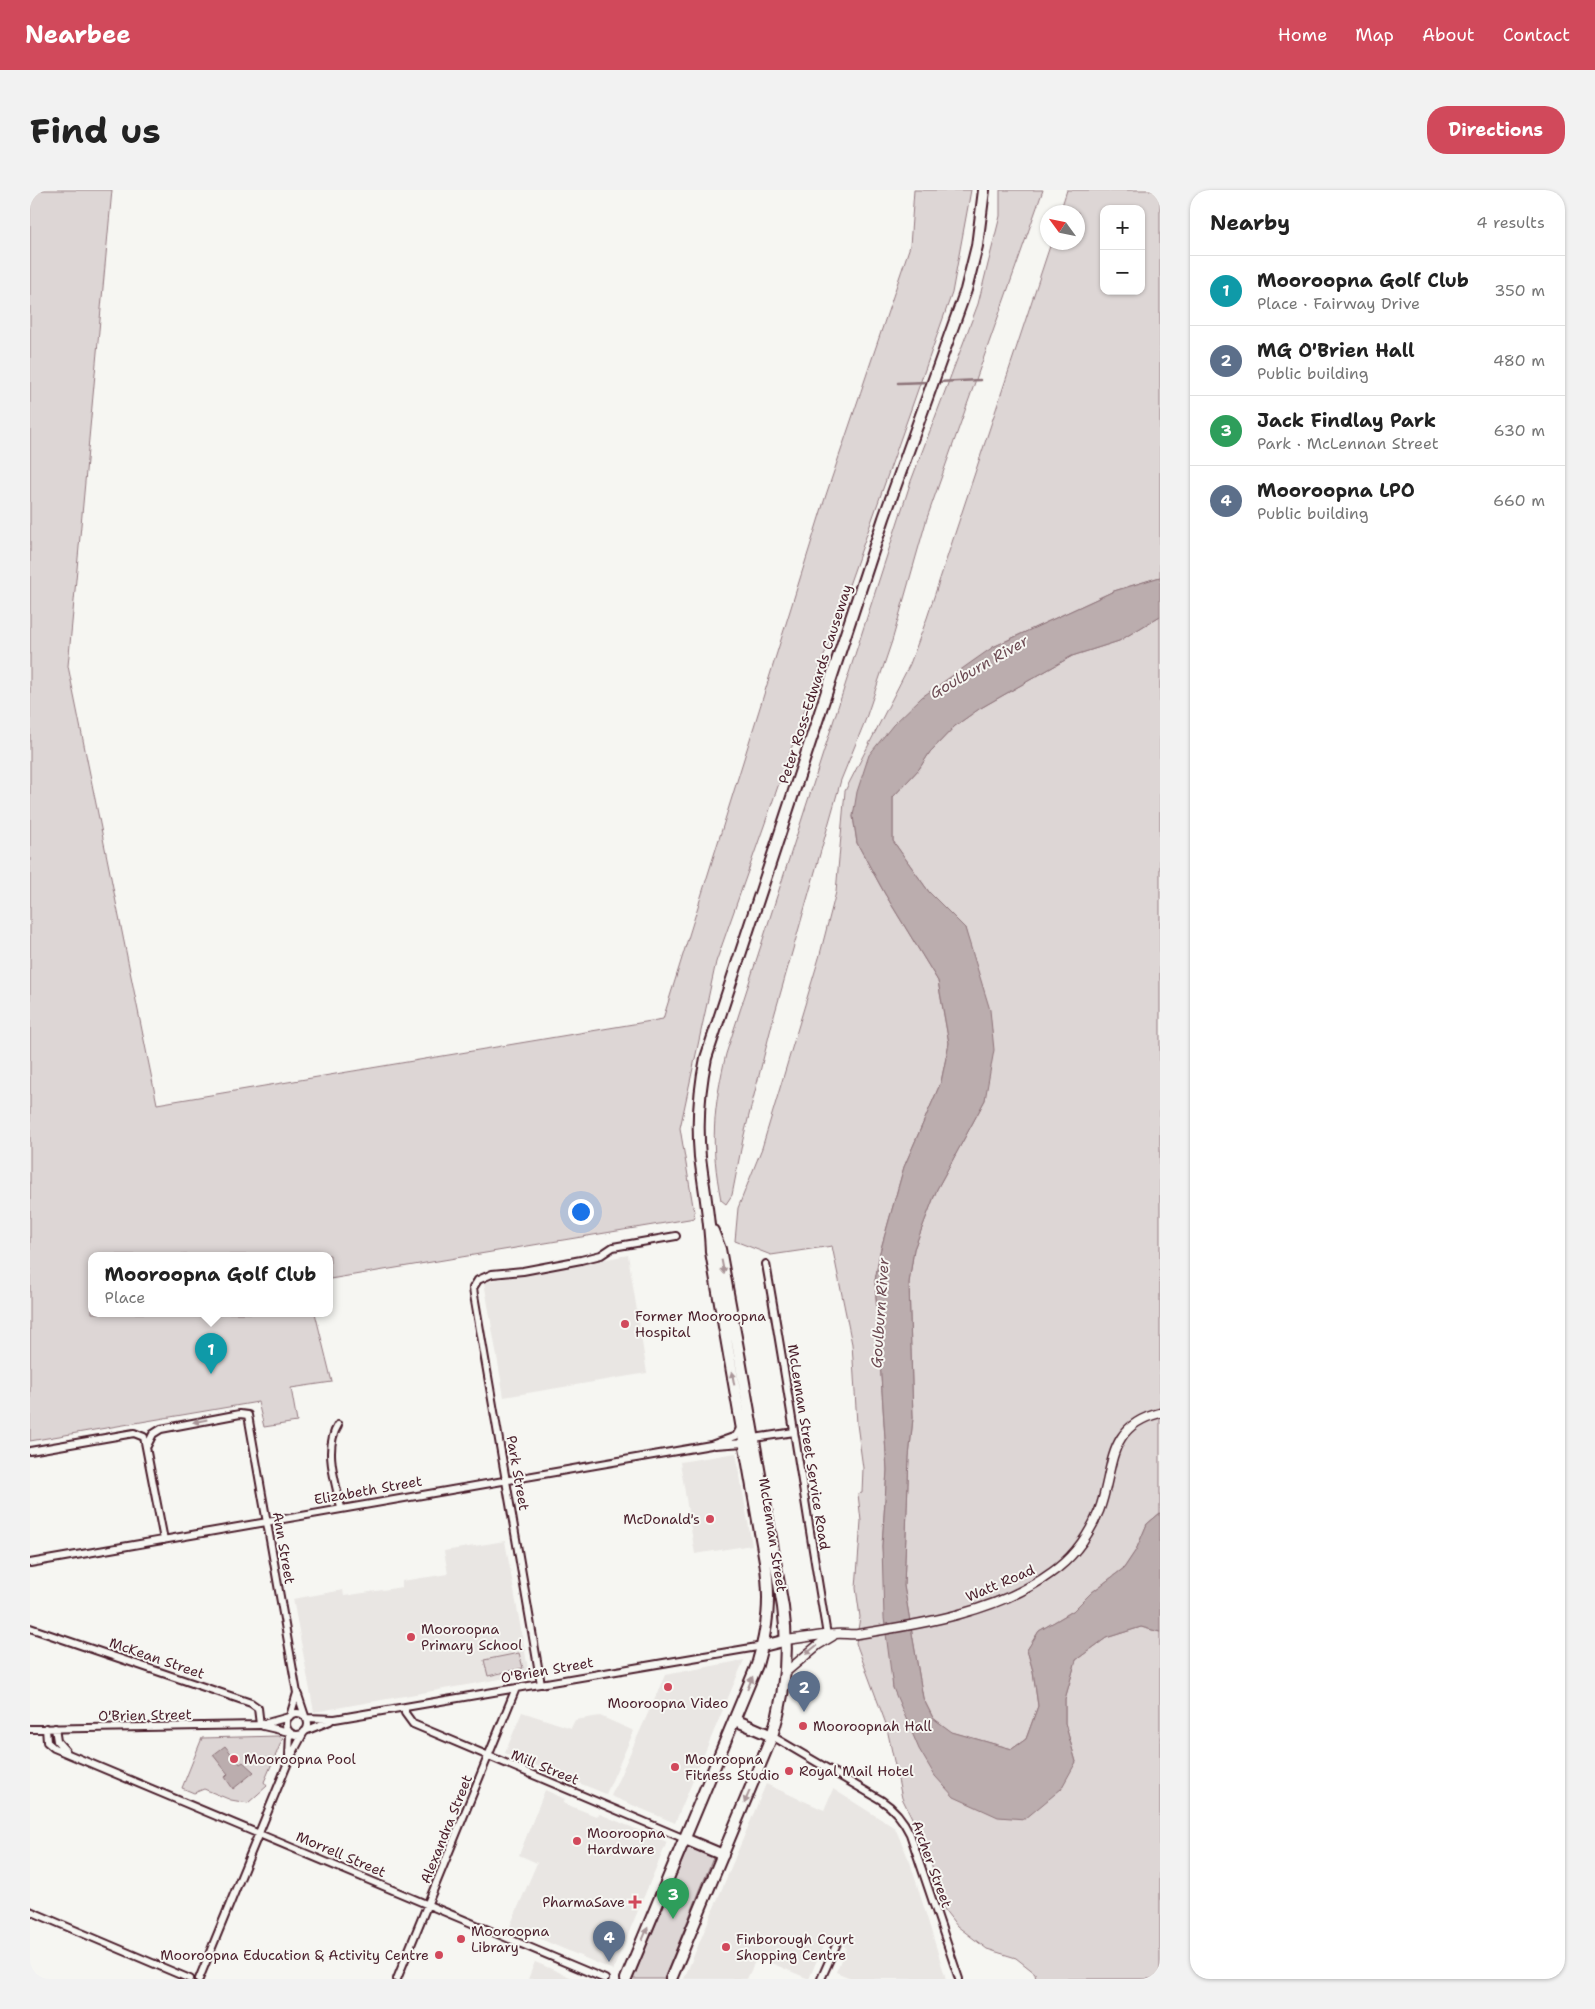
<!DOCTYPE html>
<meta charset="utf-8">
<style>
:root{--surface:#fff;--page:#f2f2f2;--text:#222;--muted:#767676;--line:#e0e0e0;--accent:#d1495b}
body{margin:0;font-family:"Shantell Sans",sans-serif;background:var(--page);color:var(--text)}
.controls{position:absolute;right:15px;top:15px;display:grid;overflow:hidden;border-radius:10px;box-shadow:0 1px 4px #0004}
.controls button{width:45px;height:45px;display:grid;place-items:center;padding:0;border:0;border-bottom:1px solid var(--line);background:var(--surface);color:var(--text);font:25px sans-serif}
.compass{position:absolute;left:1010px;top:15px;width:45px;height:45px;border-radius:50%;background:var(--surface);box-shadow:0 1px 4px #0004;rotate:303deg}
.you{position:absolute;left:550px;top:1021px;width:18px;height:18px;margin:-12px;border:4px solid #fff;border-radius:50%;background:#1a73e8;box-shadow:0 0 0 8px #1a73e833}
.badge{display:grid;place-items:center;width:32px;height:32px;border-radius:50%;background:var(--accent);color:#fff;font-size:16px;font-weight:700}
.pin{position:absolute;translate:-50% -41px;filter:drop-shadow(0 1px 2px #0008)}
.pin::after{content:'';position:absolute;top:26px;width:18px;height:15px;background:inherit;clip-path:polygon(0 0,100% 0,50% 100%)}
.popup{position:absolute;left:58px;top:1062px;width:245px;height:65px;box-sizing:border-box;display:grid;place-content:center;border-radius:10px;background:var(--surface);filter:drop-shadow(0 1px 4px #0005);font-size:16px;white-space:nowrap;color:var(--muted)}
.popup b{font-size:19px;color:var(--text)}
.popup::after{content:'';position:absolute;left:50%;top:100%;margin-left:-10px;border:10px solid transparent;border-top-color:var(--surface)}
.list{margin:0;padding:0;list-style:none}
h2{display:flex;justify-content:space-between;align-items:center;height:65px;margin:0;padding:0 20px;font-size:21px}
h2 small{font-size:16px;font-weight:400;color:var(--muted)}
.list li{display:grid;grid-template-columns:32px 1fr auto;gap:15px;align-items:center;box-sizing:border-box;height:70px;padding:0 20px;border-top:1px solid var(--line)}
.list b{display:block;font-size:19px;white-space:nowrap}
.list p{margin:0;font-size:16px;white-space:nowrap;color:var(--muted)}
.list em{font-size:16px;font-style:normal;color:var(--muted)}
.map{position:relative;flex:none;width:1130px;height:1789px;overflow:hidden;border-radius:20px}
header{display:flex;align-items:center;gap:30px;box-sizing:border-box;height:70px;padding:0 25px;background:var(--accent);color:#fff}
header strong{font-size:24px}
nav{display:flex;gap:28px;margin-inline-start:auto;font-size:18px}
.intro{display:flex;align-items:center;justify-content:space-between;box-sizing:border-box;height:120px;padding:0 30px}
h1{margin:0;font-size:35px}
.button{padding:12px 22px;border-radius:20px;background:var(--accent);color:#fff;font-size:18px;font-weight:700}
main{display:flex;gap:30px;padding:0 30px}
aside{flex:1;background:var(--surface);border-radius:20px;box-shadow:0 1px 4px #0004}
.map>svg:first-child{display:block}
.built{fill:#e9e6e3}
.green{fill:#ddd6d5;stroke:#947a80;fill-rule:evenodd}
.water{fill:#bbadae;stroke:#8e747a}
.lines{fill:none;stroke-linecap:round;stroke-linejoin:round}
.stream{stroke:#8e747a;stroke-width:2.5}
.minor-casing{stroke:#4a1f2b;stroke-width:10}
.tertiary-casing{stroke:#4a1f2b;stroke-width:11}
.trunk-casing{stroke:#4a1f2b;stroke-width:14}
.minor{stroke:#f6f6f2;stroke-width:6}
.tertiary{stroke:#f6f6f2;stroke-width:8}
.trunk{stroke:#f6f6f2;stroke-width:10}
.oneway{fill:#a99598}
.poi-dot{fill:#d1495b;stroke:#f6f6f2;stroke-width:2}
.labels{text-anchor:middle;stroke-width:4;stroke-linejoin:round;paint-order:stroke}
.street-label{font-size:14px;fill:#4a1f2b;stroke:#f6f6f2}
.poi-label{font-size:14px;fill:#4a1f2b;stroke:#f6f6f2;text-anchor:start}
.water-label{font-size:15px;font-style:italic;fill:#6c4a52;stroke:#f6f6f2}
</style>
<header>
<strong>Nearbee</strong>
<nav><a>Home</a><a>Map</a><a>About</a><a>Contact</a></nav>
</header>
<div class="intro"><h1>Find us</h1><a class="button">Directions</a></div>
<main>
<div class="map">
<svg width="1130" height="1789" viewBox="0 0 1130 1789">
<rect width="100%" height="100%" fill="#f6f6f2"/>
<filter id="ink" filterUnits="userSpaceOnUse"><feTurbulence type="fractalNoise" baseFrequency=".02" numOctaves="2"/><feDisplacementMap in="SourceGraphic" scale="10" xChannelSelector="R" yChannelSelector="G"/><feConvolveMatrix kernelMatrix="1 2 1 2 8 2 1 2 1" color-interpolation-filters="sRGB"/></filter>
<g filter="url(#ink)">
<!-- built -->
<path class="built" d="M598,1065L617,1183L474,1207L454,1092Z
M706,1263L722,1355L665,1364L650,1272Z
M475,1351L499,1484L284,1522L263,1409L313,1400L314,1406L372,1397V1391L418,1384L414,1361Z
M714,1470L645,1633L581,1606L635,1485Z
M492,1522L541,1538L545,1530L570,1526L604,1541L576,1604L475,1563Z
M736,1594L794,1620L803,1599L865,1638L880,1672L916,1789H823L806,1782L816,1758L812,1753L797,1746L779,1789L727,1767L717,1789H654Z
M515,1600L535,1609L533,1613L566,1626L570,1624L637,1652L583,1780L480,1736L507,1673L489,1665Z
M505,1772L510,1774L545,1789H498Z"/>
<!-- green -->
<path class="green" d="M0,0H82L38,476L127,914L633,829L796,305L880,56L884,0H941L922,103L686,772L650,938L665,1028L300,1089V1065H62V1123H285L302,1192L261,1198L267,1232L234,1237L228,1212L0,1251Z
M970,0H1013L897,328L862,451L835,531L811,590L744,826L713,949L702,1005L696,1014L691,1010C680,954 683,920 696,864L881,291L948,114L970,26Z
M1037,0H1130V387L1084,401L963,457L823,626L827,653L855,704L908,791L919,853L911,892L874,977L850,1062L845,1091L857,1280L852,1356L863,1498L994,1629L1046,1572L1035,1533V1509L1046,1470L1076,1448L1111,1437L1130,1442V1789H1006L1005,1783L986,1768L957,1759L927,1736L914,1719L897,1658L872,1608L856,1534L826,1453L830,1427L826,1398L831,1331L828,1304L832,1303L833,1278L827,1234L822,1154L802,1056L741,1065L705,1051L708,1018L732,958L789,768L806,702L815,601L880,474L897,428L1021,53L1048,52V22H1030ZM1074,19H1111V101H1074Z
M1130,426V1323L1117,1334L1106,1360L1094,1378L1061,1403L1043,1421L1009,1441L997,1460L1003,1481L1008,1516L996,1549L982,1559L921,1542L903,1528L893,1508L874,1396L879,1267L883,1228L879,1093L884,1059L907,999L955,910L938,754L935,738L899,702L863,651V607L889,579L900,562L925,536L949,519L1042,466L1089,451Z
M489,1463L493,1478L458,1486L454,1470Z
M248,1546L253,1548L234,1592L237,1596L218,1613L201,1610L174,1599L164,1603L152,1598L172,1548Z
M658,1657L683,1668L634,1789H603Z"/>
<!-- water -->
<path class="water" d="M1130,387V426L1089,451L1042,466L949,519L925,536L900,562L889,579L863,607V651L899,702L935,738L960,820L964,860L955,910L907,999L884,1059L879,1093L883,1228L879,1267L874,1396L893,1508L903,1528L922,1542L982,1559L996,1549L1008,1516L1003,1481L997,1460L1009,1441L1043,1421L1061,1403L1094,1378L1106,1360L1117,1334L1130,1323V1442L1111,1437L1076,1448L1046,1470L1035,1509V1533L1046,1572L1031,1599L995,1629L968,1627L924,1607L905,1586L889,1559L863,1498L854,1428L852,1356L857,1280L845,1091L850,1062L874,977L911,892L919,853L908,791L855,704L827,653L823,626L827,602L839,565L863,535L892,507L963,457L1084,401Z
M195,1556L210,1574L213,1572L224,1582L203,1599L195,1587L198,1584L183,1565Z"/>
<g class="lines">
<!-- stream -->
<path class="stream" d="M907,192L950,190
M868,193L899,192"/>
<defs>
<path id="minor" d="M736,1074C758,1197 776,1321 797,1445
M308,1235C293,1259 306,1293 311,1318
M724,1248L764,1242
M685,1255L714,1253
M117,1256L123,1244L131,1239L210,1224L218,1225L267,1503L260,1526
M0,1261L104,1243L114,1247L134,1350
M0,1373L681,1255L706,1246L711,1237
M0,1438L221,1513L228,1518L230,1535
M511,1494L444,1105L443,1098L448,1090L462,1084L493,1081L551,1070L571,1065L583,1057L646,1046
M268,1505L275,1526
M375,1517V1523L383,1534L655,1649
M256 1534a11 11 0 1 1 22 0a11 11 0 1 1-22 0Z
M276,1528L305,1529L733,1456
M233,1536L259,1542
M16,1538L17,1552L24,1558L575,1789
M25,1538L27,1551L36,1561
M0,1539L230,1535L259,1527
M275,1541L300,1531
M742,1546L851,1610C865,1619 873,1629 880,1644L929,1789
M259,1566L260,1543
M0,1721L160,1789
M169,1789L259,1570L274,1542
M367,1789L486,1498
M791,1789L808,1751"/>
<path id="tertiary" d="M757,1450C773,1448 789,1445 805,1444C813,1443 821,1445 828,1444C892,1434 968,1422 1021,1383C1043,1368 1059,1345 1069,1321C1085,1279 1075,1236 1130,1223
M756,1482L788,1455L803,1446"/>
<path id="trunk" d="M733,1456L757,1450
M705,1530L742,1546
M655,1649L693,1665
M596,1789L727,1475C738,1437 741,1410 735,1371L681,1062C680,1030 674,999 670,967C667,933 669,901 676,868L854,328L936,100L947,56L954,0
M641,1789L742,1546C756,1503 759,1461 753,1417L708,1158L690,1059L683,1041"/>
</defs>
<!-- minor casing -->
<use href="#minor" class="minor-casing"/>
<!-- tertiary casing -->
<use href="#tertiary" class="tertiary-casing"/>
<!-- trunk casing -->
<use href="#trunk" class="trunk-casing"/>
<!-- minor -->
<use href="#minor" class="minor"/>
<!-- tertiary -->
<use href="#tertiary" class="tertiary"/>
<!-- trunk -->
<use href="#trunk" class="trunk"/>
</g>
<!-- one-way arrows -->
<defs><path id="oneway-solid" d="M-6-.8H1V-3.2L6.5 0L1 3.2V.8H-6Z" transform="scale(1.25)"/></defs>
<g class="oneway">
<use href="#oneway-solid" transform="translate(693 1077) rotate(79)"/>
<use href="#oneway-solid" transform="translate(703 1188) rotate(-100)"/>
<use href="#oneway-solid" transform="translate(170 1231) rotate(169)"/>
<use href="#oneway-solid" transform="translate(781 1460) rotate(141)"/>
<use href="#oneway-solid" transform="translate(720 1493) rotate(-68)"/>
<use href="#oneway-solid" transform="translate(717 1607) rotate(113)"/>
<use href="#oneway-solid" transform="translate(615 1744) rotate(-67)"/>
</g>
</g>
<!-- markers -->
<g class="poi-dot">
<circle cx="595" cy="1134" r="5"/>
<circle cx="680" cy="1329" r="5"/>
<circle cx="381" cy="1447" r="5"/>
<circle cx="638" cy="1497" r="5"/>
<circle cx="773" cy="1536" r="5"/>
<circle cx="204" cy="1569" r="5"/>
<circle cx="645" cy="1577" r="5"/>
<circle cx="759" cy="1581" r="5"/>
<circle cx="547" cy="1651" r="5"/>
<path d="M602.5 1704.5h5v5h5v5h-5v5h-5v-5h-5v-5h5z"/>
<circle cx="431" cy="1749" r="5"/>
<circle cx="696" cy="1757" r="5"/>
<circle cx="409" cy="1765" r="5"/>
</g>
<g class="labels">
<!-- street labels -->
<g class="street-label">
<text transform="translate(785 494) rotate(-72)" y="5">Peter Ross-Edwards Causeway</text>
<text transform="translate(779 1257) rotate(81)" y="5">McLennan Street Service Road</text>
<text transform="translate(488 1283) rotate(80)" y="5">Park Street</text>
<text transform="translate(338 1300) rotate(-10)" y="5">Elizabeth Street</text>
<text transform="translate(743 1345) rotate(81)" y="5">McLennan Street</text>
<text transform="translate(254 1358) rotate(80)" y="5">Ann Street</text>
<text transform="translate(970 1393) rotate(-23)" y="5">Watt Road</text>
<text transform="translate(127 1468) rotate(19)" y="5">McKean Street</text>
<text transform="translate(517 1480) rotate(-10)" y="5">O'Brien Street</text>
<text transform="translate(115 1525) rotate(-1)" y="5">O'Brien Street</text>
<text transform="translate(515 1577) rotate(22)" y="5">Mill Street</text>
<text transform="translate(416 1639) rotate(-68)" y="5">Alexandra Street</text>
<text transform="translate(311 1664) rotate(23)" y="5">Morrell Street</text>
<text transform="translate(902 1674) rotate(70)" y="5">Archer Street</text>
</g>
<!-- poi labels -->
<g class="poi-label">
<text x="605" y="1131">Former Mooroopna<tspan x="605" dy="16">Hospital</tspan></text>
<text x="670" y="1334" text-anchor="end">McDonald's</text>
<text x="391" y="1444">Mooroopna<tspan x="391" dy="16">Primary School</tspan></text>
<text x="638" y="1518" text-anchor="middle">Mooroopna Video</text>
<text x="783" y="1541">Mooroopnah Hall</text>
<text x="214" y="1574">Mooroopna Pool</text>
<text x="655" y="1574">Mooroopna<tspan x="655" dy="16">Fitness Studio</tspan></text>
<text x="769" y="1586">Royal Mail Hotel</text>
<text x="557" y="1648">Mooroopna<tspan x="557" dy="16">Hardware</tspan></text>
<text x="595" y="1717" text-anchor="end">PharmaSave</text>
<text x="441" y="1746">Mooroopna<tspan x="441" dy="16">Library</tspan></text>
<text x="706" y="1754">Finborough Court<tspan x="706" dy="16">Shopping Centre</tspan></text>
<text x="399" y="1770" text-anchor="end">Mooroopna Education &amp; Activity Centre</text>
</g>
<!-- water labels -->
<g class="water-label">
<text transform="translate(949 477) rotate(-30)" y="5">Goulburn River</text>
<text transform="translate(850 1123) rotate(-86)" y="5">Goulburn River</text>
</g>
</g>
</svg>
<div class="controls">
<button>+</button>
<button>−</button>
</div>
<svg class="compass" viewBox="-18 -18 36 36"><path d="M0-13l5 13h-10z" fill="#e53935"/><path d="M0 13l5-13h-10z" fill="#767676"/></svg>
<div class="you"></div>
<div class="pin badge" style="left:181px;top:1184px;background:#0f9aa8">1</div>
<div class="popup"><b>Mooroopna Golf Club</b>Place</div>
<div class="pin badge" style="left:774px;top:1522px;background:#5c6f8a">2</div>
<div class="pin badge" style="left:643px;top:1729px;background:#2e9e5b">3</div>
<div class="pin badge" style="left:579px;top:1772px;background:#5c6f8a">4</div>
</div>
<aside>
<h2>Nearby<small>4 results</small></h2>
<ul class="list">
<li><span class="badge" style="background:#0f9aa8">1</span><div><b>Mooroopna Golf Club</b><p>Place · Fairway Drive</p></div><em>350 m</em></li>
<li><span class="badge" style="background:#5c6f8a">2</span><div><b>MG O'Brien Hall</b><p>Public building</p></div><em>480 m</em></li>
<li><span class="badge" style="background:#2e9e5b">3</span><div><b>Jack Findlay Park</b><p>Park · McLennan Street</p></div><em>630 m</em></li>
<li><span class="badge" style="background:#5c6f8a">4</span><div><b>Mooroopna LPO</b><p>Public building</p></div><em>660 m</em></li>
</ul>
</aside>
</main>
